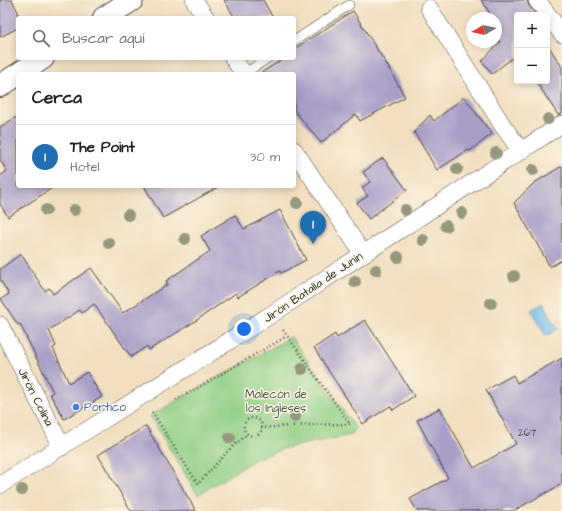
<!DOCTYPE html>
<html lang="es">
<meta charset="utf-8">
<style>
:root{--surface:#fff;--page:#f2f2f2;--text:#222;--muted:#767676;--line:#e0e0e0;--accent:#1f6fb2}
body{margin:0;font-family:"Architects Daughter",sans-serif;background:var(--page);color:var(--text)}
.controls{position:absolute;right:12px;top:12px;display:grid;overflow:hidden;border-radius:4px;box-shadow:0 2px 10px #0003}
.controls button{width:36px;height:36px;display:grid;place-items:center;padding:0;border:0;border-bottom:1px solid var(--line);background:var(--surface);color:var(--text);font:20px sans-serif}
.compass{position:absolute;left:466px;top:12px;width:36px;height:36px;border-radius:50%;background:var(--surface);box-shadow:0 2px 10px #0003;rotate:261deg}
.you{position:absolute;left:244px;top:329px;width:14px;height:14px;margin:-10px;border:3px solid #fff;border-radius:50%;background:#1a73e8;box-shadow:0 0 0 6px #1a73e833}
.badge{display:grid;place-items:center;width:26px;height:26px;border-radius:50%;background:var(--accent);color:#fff;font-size:13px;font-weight:700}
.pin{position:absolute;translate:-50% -33px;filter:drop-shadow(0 1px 2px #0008)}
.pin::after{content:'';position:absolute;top:21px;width:14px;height:12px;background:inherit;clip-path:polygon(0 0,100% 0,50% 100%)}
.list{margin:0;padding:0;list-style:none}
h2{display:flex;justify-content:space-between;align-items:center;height:52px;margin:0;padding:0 16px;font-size:17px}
h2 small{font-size:13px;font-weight:400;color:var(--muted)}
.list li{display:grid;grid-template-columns:26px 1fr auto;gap:12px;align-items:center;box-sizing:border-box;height:64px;padding:0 16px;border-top:1px solid var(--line)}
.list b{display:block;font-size:15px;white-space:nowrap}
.list p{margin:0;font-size:13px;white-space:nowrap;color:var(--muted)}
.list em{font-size:13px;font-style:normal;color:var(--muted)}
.icon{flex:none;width:22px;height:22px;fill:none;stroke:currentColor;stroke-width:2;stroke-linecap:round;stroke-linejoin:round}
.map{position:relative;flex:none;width:562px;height:511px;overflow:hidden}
.search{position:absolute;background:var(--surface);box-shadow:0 2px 10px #0003;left:16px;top:16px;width:280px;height:44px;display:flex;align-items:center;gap:10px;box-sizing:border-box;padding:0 14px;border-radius:4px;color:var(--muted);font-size:15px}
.panel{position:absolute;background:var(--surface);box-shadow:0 2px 10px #0003;left:16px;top:72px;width:280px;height:116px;border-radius:4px}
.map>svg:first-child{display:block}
.green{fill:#91d087;stroke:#5e7e59}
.water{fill:#6dbce8;stroke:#4c748a}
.building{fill:#a99ec8}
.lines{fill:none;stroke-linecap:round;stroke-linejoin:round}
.service-casing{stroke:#494641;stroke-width:10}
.minor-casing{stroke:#494641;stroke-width:18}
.secondary-casing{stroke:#494641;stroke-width:24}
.path{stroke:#494641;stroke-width:2.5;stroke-dasharray:1 3;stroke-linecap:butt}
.service{stroke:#fff;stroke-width:9}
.minor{stroke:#fff;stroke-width:17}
.secondary{stroke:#fff;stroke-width:22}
.tree{fill:#95987d}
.shop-dot{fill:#3f7fe0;stroke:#fcf5e5;stroke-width:1.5}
.labels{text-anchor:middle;stroke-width:3;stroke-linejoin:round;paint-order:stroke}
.number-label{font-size:10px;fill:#4a4852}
.street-label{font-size:12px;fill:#2b2b2b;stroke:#fcf5e5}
.park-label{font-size:12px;fill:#4a5d47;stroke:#fcf5e5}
.shop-label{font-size:12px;fill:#366cbe;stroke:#fcf5e5;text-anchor:start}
</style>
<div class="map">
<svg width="562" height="511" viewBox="0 0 562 511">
<rect width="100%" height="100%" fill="#fcf5e5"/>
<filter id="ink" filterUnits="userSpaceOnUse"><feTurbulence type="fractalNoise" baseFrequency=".025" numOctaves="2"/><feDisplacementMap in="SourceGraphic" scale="8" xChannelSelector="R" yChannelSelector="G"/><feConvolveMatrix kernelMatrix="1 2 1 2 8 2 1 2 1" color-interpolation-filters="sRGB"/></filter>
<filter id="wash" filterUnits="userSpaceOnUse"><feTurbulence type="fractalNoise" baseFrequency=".012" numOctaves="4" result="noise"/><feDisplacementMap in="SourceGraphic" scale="16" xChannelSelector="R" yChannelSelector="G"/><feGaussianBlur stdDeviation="0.9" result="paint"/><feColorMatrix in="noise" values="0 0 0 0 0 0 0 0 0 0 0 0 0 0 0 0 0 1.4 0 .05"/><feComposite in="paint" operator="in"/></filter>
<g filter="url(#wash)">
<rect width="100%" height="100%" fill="#f1dfbf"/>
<!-- green -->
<path class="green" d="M291,337L356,429L351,435L285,448L255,459L198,495L150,416Z"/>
<!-- water -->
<path class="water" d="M544,303L558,329L546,336L531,310Z"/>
<g id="blocks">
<!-- building -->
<path class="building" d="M0,0H12L18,12V28L0,37Z
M224,0H263L273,18H235Z
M481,0H527L529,6L536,15H517V65L512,58L492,74L482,61L500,42L496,37V35L502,30L496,22V18H493Z
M353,11L387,65L405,97L360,121L356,114L321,143L294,110V74H259L285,58H294V49Z
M547,44L562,67V114L558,115L536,81H547Z
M464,97L492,134L470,151L468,150L437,170L414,132L430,115L434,121Z
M18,116V186H55L8,217L0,204V176L7,171L0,160V127Z
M383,158L407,190L369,219L357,203L368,196L362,188L370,182L363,172Z
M562,166V260L550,267L514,203L534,183Z
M144,186H220L163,218Z
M280,210L306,260L281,273L280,271L238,297L236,293L194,322L149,350L147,346L131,357L94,304L82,313L80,310L49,330L56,346L53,348L69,383L87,372L102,397L64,419L50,394L53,392L20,324L18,325L1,299L9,294L0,280V269L21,254L45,291L49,288L53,294L91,268L123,313L168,284L166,281L210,251L201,236L235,215L244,229Z
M365,320L414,396L393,410L390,406L363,424L314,348L335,334L337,338Z
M562,358V484L513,511H417L410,499L448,478L417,420L440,408L474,468L516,444L486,390L513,375L517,383Z
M146,426L196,511H131L98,455Z"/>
</g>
</g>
<g filter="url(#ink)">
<use href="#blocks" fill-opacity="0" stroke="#494641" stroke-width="1"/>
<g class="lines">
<defs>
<path id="service" d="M294,41L349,5
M244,74L268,58"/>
<path id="minor" d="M194,0L206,18
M537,0L562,34
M429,8L503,126L521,151
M233,58L244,74
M294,150L363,254
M0,325L62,447
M0,485L272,314L363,254L562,124"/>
<path id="secondary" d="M104,18L132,0
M0,86L43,58"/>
</defs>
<!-- service casing -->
<use href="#service" class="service-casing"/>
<!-- minor casing -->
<use href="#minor" class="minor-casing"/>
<!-- secondary casing -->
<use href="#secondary" class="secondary-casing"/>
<!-- path -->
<path class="path" d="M283,330L350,424
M176,400L287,336
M152,412L198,484L228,451L247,434
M244 427a9 9 0 1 1 18 0a9 9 0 1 1-18 0Z
M261,428L305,425L350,424"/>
<!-- service -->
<use href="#service" class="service"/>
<!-- minor -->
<use href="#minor" class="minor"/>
<!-- secondary -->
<use href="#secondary" class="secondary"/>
</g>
<!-- trees -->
<g class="tree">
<circle cx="548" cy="119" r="6"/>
<circle cx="496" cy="153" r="6"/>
<circle cx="457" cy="169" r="6"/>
<circle cx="533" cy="170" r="6"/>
<circle cx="297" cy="203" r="6"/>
<circle cx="46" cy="210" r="6"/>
<circle cx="74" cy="210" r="6"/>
<circle cx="405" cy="210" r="6"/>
<circle cx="462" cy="213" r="6"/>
<circle cx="128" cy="215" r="6"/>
<circle cx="446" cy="226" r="6"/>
<circle cx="185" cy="239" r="6"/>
<circle cx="423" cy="240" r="6"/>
<circle cx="109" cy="243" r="6"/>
<circle cx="398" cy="257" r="6"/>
<circle cx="376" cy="270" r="6"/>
<circle cx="514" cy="276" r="6"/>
<circle cx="355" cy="282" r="6"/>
<circle cx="491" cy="303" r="6"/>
<circle cx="302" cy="369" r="6"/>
<circle cx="295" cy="417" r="6"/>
<circle cx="230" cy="438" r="6"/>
<circle cx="22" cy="490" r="6"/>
</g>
</g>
<!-- markers -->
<circle class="shop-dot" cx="76" cy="407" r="4"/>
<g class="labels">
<!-- number labels -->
<g class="number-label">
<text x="527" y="436">267</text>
</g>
<!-- street labels -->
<g class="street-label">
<text transform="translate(313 287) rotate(-34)" y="4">Jirón Batalla de Junín</text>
<text transform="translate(36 397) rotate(63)" y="4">Jirón Colina</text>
</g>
<!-- park labels -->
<g class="park-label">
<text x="276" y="398">Malecón de<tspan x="276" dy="14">los Ingleses</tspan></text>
</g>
<!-- shop labels -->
<g class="shop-label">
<text x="84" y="411">Portico</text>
</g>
</g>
</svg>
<div class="controls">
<button>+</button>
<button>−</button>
</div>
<svg class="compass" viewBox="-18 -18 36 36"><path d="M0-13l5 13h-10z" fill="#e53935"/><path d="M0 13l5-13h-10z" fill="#767676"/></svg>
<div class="you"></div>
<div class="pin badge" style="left:313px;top:244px">1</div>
<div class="search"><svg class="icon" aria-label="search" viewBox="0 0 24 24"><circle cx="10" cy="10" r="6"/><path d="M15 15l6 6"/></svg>Buscar aquí</div>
<section class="panel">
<h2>Cerca<small></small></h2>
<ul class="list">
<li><span class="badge">1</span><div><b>The Point</b><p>Hotel</p></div><em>30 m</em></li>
</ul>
</section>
</div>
